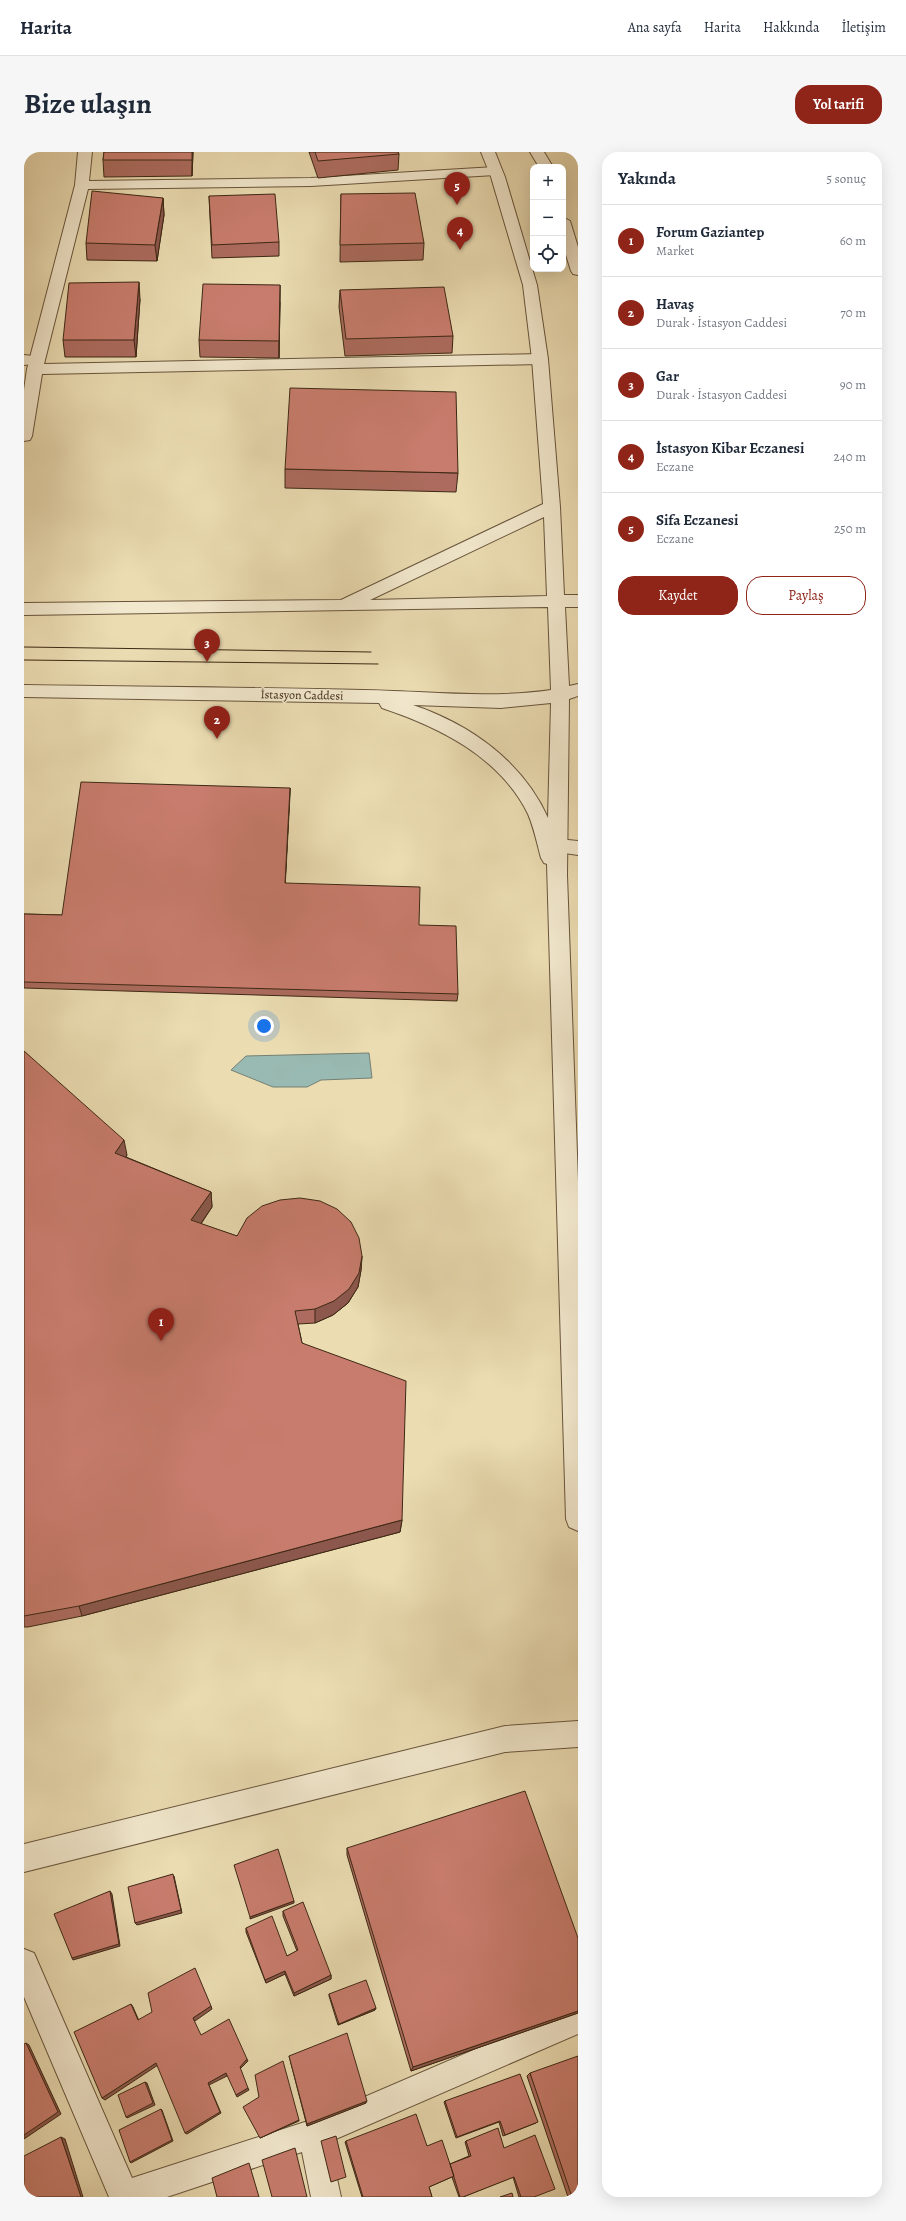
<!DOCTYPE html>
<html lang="tr">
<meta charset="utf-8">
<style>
:root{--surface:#fff;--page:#f6f6f7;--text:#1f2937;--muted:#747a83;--line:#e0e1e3;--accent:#8f2418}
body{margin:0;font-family:Alegreya,serif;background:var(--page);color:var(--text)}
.controls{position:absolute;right:12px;top:12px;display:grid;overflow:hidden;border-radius:8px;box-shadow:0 4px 16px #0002}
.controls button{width:36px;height:36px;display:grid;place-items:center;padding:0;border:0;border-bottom:1px solid var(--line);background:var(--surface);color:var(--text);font:20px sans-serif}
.you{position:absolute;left:240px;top:874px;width:14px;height:14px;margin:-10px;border:3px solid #fff;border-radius:50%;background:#1a73e8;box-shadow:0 0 0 6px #1a73e833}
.badge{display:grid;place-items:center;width:26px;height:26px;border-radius:50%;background:var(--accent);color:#fff;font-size:13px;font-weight:700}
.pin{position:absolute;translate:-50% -33px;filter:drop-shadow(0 1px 2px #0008)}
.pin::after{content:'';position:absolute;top:21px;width:14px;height:12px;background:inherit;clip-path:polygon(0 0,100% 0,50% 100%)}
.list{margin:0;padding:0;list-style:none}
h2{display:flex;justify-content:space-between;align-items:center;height:52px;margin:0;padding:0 16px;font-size:17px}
h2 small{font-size:13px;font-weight:400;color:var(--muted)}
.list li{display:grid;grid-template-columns:26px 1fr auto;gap:12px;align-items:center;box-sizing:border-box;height:72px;padding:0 16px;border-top:1px solid var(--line)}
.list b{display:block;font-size:15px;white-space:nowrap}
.list p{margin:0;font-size:13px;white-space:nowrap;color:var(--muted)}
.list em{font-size:13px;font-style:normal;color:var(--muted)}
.actions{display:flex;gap:8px;padding:12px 16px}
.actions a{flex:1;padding:9px 0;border:1px solid var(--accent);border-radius:16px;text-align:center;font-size:14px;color:var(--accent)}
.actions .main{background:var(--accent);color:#fff}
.icon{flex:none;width:22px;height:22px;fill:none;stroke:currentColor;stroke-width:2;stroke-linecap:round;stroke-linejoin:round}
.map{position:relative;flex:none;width:554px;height:2045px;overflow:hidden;border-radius:16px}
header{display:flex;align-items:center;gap:24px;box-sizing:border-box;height:56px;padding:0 20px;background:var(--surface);border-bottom:1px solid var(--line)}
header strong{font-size:19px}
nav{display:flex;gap:22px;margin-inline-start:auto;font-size:14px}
.intro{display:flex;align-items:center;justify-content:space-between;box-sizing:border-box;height:96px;padding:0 24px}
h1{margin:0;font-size:28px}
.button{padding:10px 18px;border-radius:16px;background:var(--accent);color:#fff;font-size:14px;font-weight:700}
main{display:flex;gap:24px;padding:0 24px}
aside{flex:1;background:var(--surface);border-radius:16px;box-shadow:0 4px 16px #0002}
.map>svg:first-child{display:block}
.water{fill:#99bab2;stroke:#748073}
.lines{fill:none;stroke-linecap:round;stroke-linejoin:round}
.service-casing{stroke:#68553c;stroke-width:2}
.minor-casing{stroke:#68553c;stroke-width:2}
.tertiary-casing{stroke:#68553c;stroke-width:2}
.service{fill:#f2e8cd;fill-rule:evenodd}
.minor{fill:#f2e8cd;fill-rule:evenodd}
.tertiary{fill:#f2e8cd;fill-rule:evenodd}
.tram{stroke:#3d2814;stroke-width:1}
.wall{fill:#ac6b5e;stroke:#3d2814}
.shaded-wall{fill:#8c574c;stroke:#3d2814}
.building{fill:#c87c6d;stroke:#3d2814}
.labels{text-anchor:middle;stroke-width:3;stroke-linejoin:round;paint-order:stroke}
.street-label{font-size:12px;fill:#3d2814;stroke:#f2e8cd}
</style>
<header>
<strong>Harita</strong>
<nav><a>Ana sayfa</a><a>Harita</a><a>Hakkında</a><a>İletişim</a></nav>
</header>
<div class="intro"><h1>Bize ulaşın</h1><a class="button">Yol tarifi</a></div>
<main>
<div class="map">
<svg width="554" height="2045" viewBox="0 0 554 2045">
<rect width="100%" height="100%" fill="#ebdcb2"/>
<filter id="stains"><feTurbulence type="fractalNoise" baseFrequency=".005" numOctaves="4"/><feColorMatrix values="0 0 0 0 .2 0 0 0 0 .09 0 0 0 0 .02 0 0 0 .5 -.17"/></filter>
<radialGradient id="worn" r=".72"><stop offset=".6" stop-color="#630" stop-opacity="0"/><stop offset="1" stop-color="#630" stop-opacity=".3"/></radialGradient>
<!-- water -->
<path class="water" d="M345,901L348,926L297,928L283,935H249L207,918L222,904Z"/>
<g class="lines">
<defs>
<path id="service" d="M0,203L18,205L21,208L18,211L0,213Z
M534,687L554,689V703L527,699L524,694L527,689Z"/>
<path id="minor" d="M54,0H68L65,29L287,26L471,15L478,19L471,23L287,34L64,37L20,212L516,202L521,204L524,207L521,210L516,212L18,222L8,284L6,288L0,289V238L3,217L51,33Z
M554,1569V1595L481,1600L0,1720V1692L481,1574Z
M0,1797L10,1801L108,2026L287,1968L554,1853V1882L305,1990L317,2045H287L278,2000L143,2045H85L0,1845Z"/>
<path id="tertiary" d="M457,0H471L481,25L513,133L524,207L536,355L540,443H554V455H541L545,534L554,532V544L545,547L543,723L554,1029V1379L545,1375L542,1367L523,712L520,711L517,706C513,691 510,676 504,662C476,605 415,575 358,556L355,551L0,545V533C113,535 226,535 339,538C402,539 464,547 527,538L524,455L0,463V451L317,448L519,352L508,207L499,133L467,25ZM520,365L523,444L346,448ZM527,551L524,666C499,610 446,572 389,553L477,556Z
M506,0H520L529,15H515Z
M539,65L546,69L554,95V123L549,122L547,119L539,93Z"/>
</defs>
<!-- service casing -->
<use href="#service" class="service-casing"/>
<!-- minor casing -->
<use href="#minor" class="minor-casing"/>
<!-- tertiary casing -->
<use href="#tertiary" class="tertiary-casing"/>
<!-- service -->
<use href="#service" class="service"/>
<!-- minor -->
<use href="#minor" class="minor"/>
<!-- tertiary -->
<use href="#tertiary" class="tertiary"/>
<!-- tram -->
<path class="tram" d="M0,495L347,500
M0,508L354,512"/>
</g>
<!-- wall -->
<path class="wall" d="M80,0H169L168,24L80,25L79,8Z
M285,0H374L375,2L374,18L294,26Z
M317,42L400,91L399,108L316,110Z
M185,44L255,90V104L188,106Z
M139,46L140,63L133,109L63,108L62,91Z
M316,138L429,184L428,201L321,204L315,155Z
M116,147L112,205H41L39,188Z
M256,150L255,206L176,205L175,188Z
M261,317L434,321L432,340L261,336Z
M266,636L261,731L395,773L434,842L433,849L0,836V762L38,763Z
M0,899L103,1003L102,1005L187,1040L188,1055L177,1072L213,1084L338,1104L337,1118L334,1135L324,1151L309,1163L291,1171L274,1172L278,1191L378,1368L376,1380L58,1464L4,1475H0Z
M323,1696L554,1786V1861L387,1919L323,1703Z
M259,1759L307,1823V1827L270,1844L261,1822L242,1831L222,1780V1776L263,1804L273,1799L259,1764Z
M305,1842L352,1856L351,1858L314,1873L305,1844Z
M265,1904L342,1951L283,1974Z
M506,1921L554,2045H544L503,1924Z
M421,1949L512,1971L479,1984L475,1970L432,1986L420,1950Z
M322,1989L403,1994L426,2012L445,2004L441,1990L442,1989L480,1996L510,2045H495L489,2025L439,2045H435L428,2025L405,2035L408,2045H338L321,1990Z"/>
<!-- shaded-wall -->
<path class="shaded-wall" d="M168,0H169L168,24Z
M139,46L140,63L133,109L131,93Z
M115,130L116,147L112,205L110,188Z
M256,133V150L255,206V189Z
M266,636V643L261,737V731Z
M100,988L103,1003L94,1016L91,1001Z
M187,1040L188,1055L169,1083L167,1068Z
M338,1104L337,1118L334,1135L324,1151L309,1163L291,1171V1157Z
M378,1368L376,1380L58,1464L55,1454Z
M150,1724L158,1761L113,1773L111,1771Z
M86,1739L88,1742L96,1794L49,1808L48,1806Z
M270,1749V1751L226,1767V1765Z
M261,1819V1822L242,1831L241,1828Z
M307,1823V1827L270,1844V1841Z
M107,1852L109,1855L116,1871L114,1868Z
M187,1854L188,1857L171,1869L169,1866Z
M352,1856L351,1858L314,1873L315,1872Z
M554,1859V1861L387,1919L389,1915Z
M2,1891L5,1893L37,1962L0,1987Z
M223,1907L224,1909L216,1917V1915Z
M132,1911L134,1913L81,1948L78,1946Z
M202,1921L203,1924L185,1933L197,1961L163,1982L161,1981L184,1931Z
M121,1930L123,1931L131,1953L103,1966L102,1965Z
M224,1936L225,1938L213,1945L212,1943Z
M343,1949L342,1951L283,1974V1972Z
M137,1957L138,1958L149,1989L107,2011L106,2010Z
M275,1968V1969L236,1986Z
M37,1985L41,1987L59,2045H57Z"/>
<!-- building -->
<path class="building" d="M80,0H168V8H79Z
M291,0H374L375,2L294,9Z
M68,39L139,46L131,93L62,91Z
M391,41L400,91L316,93L317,42Z
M251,42L255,90L188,93L185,44Z
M115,130L110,188H39L45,131Z
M179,132L256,133L255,189L175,188Z
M420,135L429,184L322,187L316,138Z
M266,236L432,240L434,321L261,317Z
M57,630L266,636L261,731L396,735L395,773L432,774L434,842L0,830V762L38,763Z
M0,899L100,988L91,1001L187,1040L167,1068L213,1084L223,1066L238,1054L256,1048L276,1046L296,1049L313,1057L327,1070L335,1086L338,1104L335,1121L325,1137L310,1149L291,1157L271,1159L278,1191L382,1229L378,1368L55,1454L0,1464Z
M501,1639L554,1786V1859L389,1915L323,1696Z
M254,1697L270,1749L226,1765L210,1713Z
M149,1722L157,1758L111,1771L104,1735Z
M86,1739L95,1792L48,1806L30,1762Z
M279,1750L307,1823L270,1841L261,1819L241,1828L222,1776L248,1764L263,1804L274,1798L259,1759Z
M171,1816L187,1854L169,1866L177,1883L205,1867L223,1907L216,1915L224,1936L212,1943L202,1921L184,1931L196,1960L161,1981L132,1911L78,1946L50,1880L107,1852L114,1868L128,1860L124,1841Z
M342,1828L352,1856L315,1872L305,1842Z
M323,1881L343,1949L283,1972L265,1904Z
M2,1891L34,1960L0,1983V1892Z
M554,1904V2045H548L506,1921Z
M259,1909L275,1968L236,1986L219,1955L235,1945L231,1923Z
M496,1922L514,1970L481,1983L476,1969L433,1985L421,1949Z
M121,1930L129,1951L102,1965L94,1943Z
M137,1957L148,1988L106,2010L95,1978Z
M392,1962L403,1994L418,1988L430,2024L405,2035L408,2045H339L322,1989Z
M474,1976L480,1996L511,1983L531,2037L510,2045H497L490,2025L439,2045H436L426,2012L447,2004L442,1989Z
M312,1984L322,2025L307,2030L297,1989Z
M37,1985L57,2045H0V2004Z
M271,1996L283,2045H248L238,2008Z
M225,2011L235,2045H193L188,2026Z
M488,2041L489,2045H476Z"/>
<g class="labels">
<!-- street labels -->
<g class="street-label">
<text transform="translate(278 543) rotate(1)" y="4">İstasyon Caddesi</text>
</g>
</g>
<rect width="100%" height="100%" filter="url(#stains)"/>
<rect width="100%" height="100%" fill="url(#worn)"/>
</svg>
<div class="controls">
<button>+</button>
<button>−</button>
<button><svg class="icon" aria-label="locate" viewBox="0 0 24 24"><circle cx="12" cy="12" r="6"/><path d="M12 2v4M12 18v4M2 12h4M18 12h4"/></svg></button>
</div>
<div class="you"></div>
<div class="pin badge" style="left:137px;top:1189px">1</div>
<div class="pin badge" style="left:193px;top:587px">2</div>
<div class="pin badge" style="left:183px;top:510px">3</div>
<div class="pin badge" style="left:436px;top:98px">4</div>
<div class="pin badge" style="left:433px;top:53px">5</div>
</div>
<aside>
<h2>Yakında<small>5 sonuç</small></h2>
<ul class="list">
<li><span class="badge">1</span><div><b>Forum Gaziantep</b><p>Market</p></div><em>60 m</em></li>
<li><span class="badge">2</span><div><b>Havaş</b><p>Durak · İstasyon Caddesi</p></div><em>70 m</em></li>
<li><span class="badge">3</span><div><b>Gar</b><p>Durak · İstasyon Caddesi</p></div><em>90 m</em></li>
<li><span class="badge">4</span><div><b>İstasyon Kibar Eczanesi</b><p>Eczane</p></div><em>240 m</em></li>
<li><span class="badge">5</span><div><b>Sifa Eczanesi</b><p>Eczane</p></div><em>250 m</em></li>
</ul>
<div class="actions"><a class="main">Kaydet</a><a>Paylaş</a></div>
</aside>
</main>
